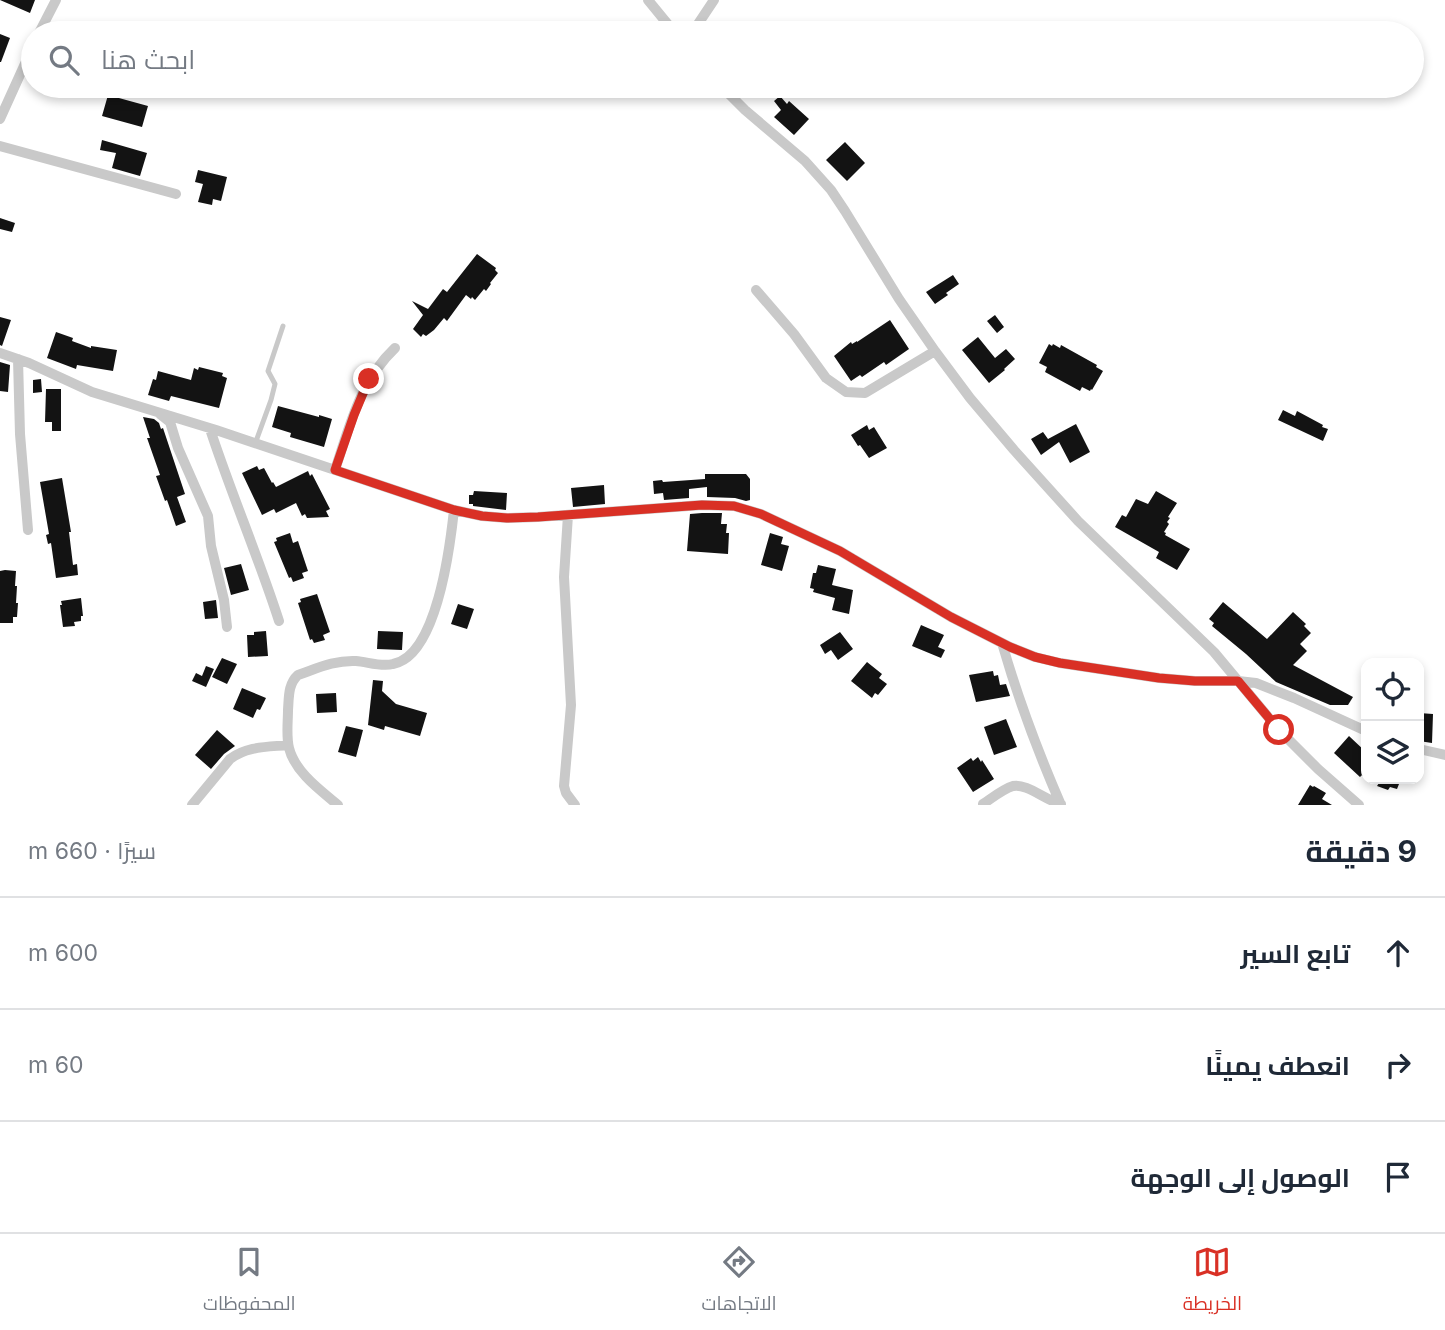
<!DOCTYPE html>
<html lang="ar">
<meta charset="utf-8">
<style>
:root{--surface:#fff;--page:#f2f2f3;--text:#1f2937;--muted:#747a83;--line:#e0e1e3;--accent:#d93025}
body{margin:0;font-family:Inter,Cairo,sans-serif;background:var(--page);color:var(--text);direction:rtl}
.controls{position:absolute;right:21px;bottom:21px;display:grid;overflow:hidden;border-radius:14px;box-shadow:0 4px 10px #0003}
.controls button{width:63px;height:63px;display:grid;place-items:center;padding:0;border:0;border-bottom:2px solid var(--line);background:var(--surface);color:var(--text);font:35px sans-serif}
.stop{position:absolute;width:21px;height:21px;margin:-16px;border:5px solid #d93025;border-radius:50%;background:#fff}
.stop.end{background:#d93025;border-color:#fff;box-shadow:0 2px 7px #0008}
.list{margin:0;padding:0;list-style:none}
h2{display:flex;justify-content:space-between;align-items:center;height:91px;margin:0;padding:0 28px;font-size:30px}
h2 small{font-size:23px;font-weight:400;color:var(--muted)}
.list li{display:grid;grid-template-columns:46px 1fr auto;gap:21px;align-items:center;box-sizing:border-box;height:112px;padding:0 28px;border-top:2px solid var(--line)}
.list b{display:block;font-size:26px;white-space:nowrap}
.list em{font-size:23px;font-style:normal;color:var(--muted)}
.icon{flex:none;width:38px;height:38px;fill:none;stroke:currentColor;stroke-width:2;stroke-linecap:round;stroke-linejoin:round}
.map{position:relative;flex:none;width:1445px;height:805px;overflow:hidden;direction:ltr}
.search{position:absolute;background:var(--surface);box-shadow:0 4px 10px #0003;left:21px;right:21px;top:21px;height:77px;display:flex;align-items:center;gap:18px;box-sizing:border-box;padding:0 24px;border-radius:38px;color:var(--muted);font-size:26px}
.sheet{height:427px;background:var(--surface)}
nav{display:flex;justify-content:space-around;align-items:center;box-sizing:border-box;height:98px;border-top:2px solid var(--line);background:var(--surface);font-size:19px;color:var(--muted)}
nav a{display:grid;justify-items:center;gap:4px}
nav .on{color:var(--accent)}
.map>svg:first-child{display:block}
.building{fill:#131313}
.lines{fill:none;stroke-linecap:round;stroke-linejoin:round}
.service{stroke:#c9c9c9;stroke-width:5}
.minor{stroke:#c9c9c9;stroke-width:10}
.route{stroke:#d93025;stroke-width:9}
</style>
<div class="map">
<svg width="1445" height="805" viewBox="0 0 1445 805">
<rect width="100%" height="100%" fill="#fff"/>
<!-- building -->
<path class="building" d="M0,0H35L30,13Z
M745,22L755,33H734Z
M0,34L10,38L1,62H0Z
M108,95L148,106L142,127L102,116Z
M780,96L787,104L789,101L809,119L794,135L774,117L781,110L774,101Z
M102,140L147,153L140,176L112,168L116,153L100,150Z
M845,142L865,163L847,181L826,160Z
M198,170L227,177L221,201L213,199L212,205L198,202L203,184L195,182Z
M0,218L15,223L12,232L0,229Z
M477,254L496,268L495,270L498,273L490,283L491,284L486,291L484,289L475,300L472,297L471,299L466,295L447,321L444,318L434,330L426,336L423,334L421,337L413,329L423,315L412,301L428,309L443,289L447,292Z
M953,275L959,284L946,293L948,295L935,304L926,292Z
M995,315L1004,327L997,333L987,321Z
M0,317L11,320L2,346L0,345Z
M890,320L909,349L886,365L884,362L862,377L860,375L851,381L834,356L851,342L852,344L857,341V342Z
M56,332L73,338L72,341L91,348V346L117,350L113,371L77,365L76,369L47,358Z
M978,337L995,358L1006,349L1015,359L1004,369L1005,370L989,383L962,350Z
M1049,344L1052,346L1053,344L1060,348L1061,345L1097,365L1096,367L1103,371L1092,390L1091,389L1090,391L1082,387L1080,391L1045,372L1047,367L1039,363Z
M0,362L10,365L8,392L0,391Z
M199,367L223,373L222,376L227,378L219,408L171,396L169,401L148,395L153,379L156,380L158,371L191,380L194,368L198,370Z
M41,379L42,392L33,393V380Z
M46,389H61V431H52V422H45Z
M278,406L319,417V415L332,419L324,447L290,437L291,433L272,427Z
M1283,410L1295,416L1297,411L1323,425L1322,427L1328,429L1323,441L1278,420Z
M143,417L154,419L159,423L161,429L163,428L185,494L177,497L186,522L176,526L167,500L165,501L156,476L160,475L147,438H150Z
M1076,424L1090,452L1070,463L1059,442L1041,455L1031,439L1043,432L1048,439Z
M867,425L869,430L874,427L887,448L869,458L860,445L858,446L851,435Z
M257,466L259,470L264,468L272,483L273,482L276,487L308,471L310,476L312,474L330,509L326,511L329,517L307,518L305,514L302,516L296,503L276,513L274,509L262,515L242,473Z
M705,474H746L750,479V500L746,501L735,498L707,497V487L689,489V498L664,500L663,493L654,494L653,481L662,480L663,482L705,479Z
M62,478L71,532H69L73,565L77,564L78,575L56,578L51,543L48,544L46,535L49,534L40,482Z
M604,485L605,504L573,507L571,488Z
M474,491L507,493L506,510L473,506V504H469V495H473Z
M1156,491L1177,503L1168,517L1170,518L1167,522L1169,524L1164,532L1166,533L1165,535L1190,549L1177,570L1156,558L1159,552L1115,527L1122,515L1126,517L1136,499L1148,504Z
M702,513H722L721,524H727L726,533H729L728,554L687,551L690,514Z
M290,533L293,543L298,541L308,571L302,573L304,578L293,582L291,577L289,578L274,542L277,541L276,538Z
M770,533L783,537L781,544L789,546L782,571L761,565Z
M241,564L249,590L231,595L224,568Z
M818,565L836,569L832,585L853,590L849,614L832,610L835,598L813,592L814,589L810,588L813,573H816Z
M5,570L16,571L15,586H17L16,603H18L17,617H13V623H0V571Z
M317,594L330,632L323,635L325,640L314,643L312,639L310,640L298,603L301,602L300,599Z
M81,598L83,616H81V621L74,622L75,626L63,627L60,605H62L61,601Z
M216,600L218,618L205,619L203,602Z
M1223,602L1267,639L1293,612L1306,624L1304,626L1311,633L1300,644L1307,651L1293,665L1353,697L1348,705H1330L1276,682L1246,654L1212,626L1214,623L1209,619Z
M458,604L474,609L467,629L451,624Z
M921,625L944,635L938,647L945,650L941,658L912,646Z
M266,631L268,656L248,657L247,635H254V632Z
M378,631L403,632L402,650L377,649Z
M840,632L853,649L838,660L831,650L825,654L820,645Z
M222,658L237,664L227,684L212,677Z
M867,662L882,674L879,678L887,684L878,695L875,693L872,698L851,681Z
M206,666L214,669L206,687L192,681L196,673L202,676Z
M993,671L994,676L998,675L1000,685L1006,684L1010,696L976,702L969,675Z
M373,680L383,681L382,691L396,704L427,713L420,736L385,726L384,730L368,725Z
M242,688L266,698L260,710L257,709L253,718L233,709Z
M336,693L337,712L317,713L316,694Z
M1419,713L1433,714L1432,743L1419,741Z
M1006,719L1017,747L994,755L984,727Z
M346,726L363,730L356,757L338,752Z
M217,730L235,746L224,754L211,769L195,755Z
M1349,736L1366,752V779L1362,775L1360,777L1334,753Z
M978,757L981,762L982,760L994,779L973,792L957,768L971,758L973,761Z
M1371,779H1401L1397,789L1390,787L1388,790L1377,786L1379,783Z
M1310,785L1313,787L1314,786L1326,793L1322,799L1332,805H1298Z"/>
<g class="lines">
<!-- service -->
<path class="service" d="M255,444L271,400L275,384L268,371L283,326"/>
<!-- minor -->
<path class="minor" d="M648,0L675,33
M39,33L56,0
M692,33L714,0
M721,86L745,110L805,161L831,190L845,211L899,299L935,351L970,398L1014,450L1078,521L1214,652L1279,730L1318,769L1359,805
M0,119L33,46
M0,146L176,194
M756,290L794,334L826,378L846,392L865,393L935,351
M0,353L29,363L92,392L216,430L454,510L482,516L507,518L538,517L702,505L734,506L761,514L840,551L951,617L1010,647L1035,657L1060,663L1159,678L1195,681H1238L1256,683L1294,698L1366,731
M18,359L20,434L28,530
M160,414L170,422L178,448L208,516L211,546L224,600L227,627
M210,429C231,493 258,556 279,621
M335,470C350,425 360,381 395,348
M568,515L564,577L571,705L564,786L566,793L575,805
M1002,643C1018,699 1038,752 1061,805
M1419,749L1445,755
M983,804C992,798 1003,789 1013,786C1027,783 1046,801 1061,804
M192,805L230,759C247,746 268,747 288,745
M338,805C320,790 295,772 289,748C286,736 288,722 288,710C289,697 288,684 298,675C318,668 335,660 356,661C368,662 381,667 393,664C437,656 450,547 454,510"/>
</g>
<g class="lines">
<!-- route -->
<path class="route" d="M369,379L354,415L335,470L454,510L482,516L507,518L538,517L702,505L734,506L761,514L840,551L951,617L1010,647L1035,657L1060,663L1159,678L1195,681H1238L1279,730"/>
</g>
</svg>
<div class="controls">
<button><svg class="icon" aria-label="locate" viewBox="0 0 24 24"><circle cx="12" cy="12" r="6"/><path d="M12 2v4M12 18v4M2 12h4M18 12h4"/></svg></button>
<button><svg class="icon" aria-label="layers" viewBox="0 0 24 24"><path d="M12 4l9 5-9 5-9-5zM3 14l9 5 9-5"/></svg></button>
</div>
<div class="stop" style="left:1279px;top:730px"></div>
<div class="stop end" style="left:369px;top:379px"></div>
<div class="search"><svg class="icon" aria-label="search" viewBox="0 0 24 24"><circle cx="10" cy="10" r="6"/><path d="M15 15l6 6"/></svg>ابحث هنا</div>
</div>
<section class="sheet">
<h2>9 دقيقة<small>سيرًا · 660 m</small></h2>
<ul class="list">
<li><svg class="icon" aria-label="ahead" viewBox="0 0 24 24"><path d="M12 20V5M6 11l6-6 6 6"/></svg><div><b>تابع السير</b></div><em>600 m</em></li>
<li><svg class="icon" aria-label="right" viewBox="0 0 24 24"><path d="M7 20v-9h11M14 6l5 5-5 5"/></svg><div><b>انعطف يمينًا</b></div><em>60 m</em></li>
<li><svg class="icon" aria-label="arrive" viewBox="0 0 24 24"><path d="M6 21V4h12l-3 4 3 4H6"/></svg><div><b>الوصول إلى الوجهة</b></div></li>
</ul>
</section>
<nav>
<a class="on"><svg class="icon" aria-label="map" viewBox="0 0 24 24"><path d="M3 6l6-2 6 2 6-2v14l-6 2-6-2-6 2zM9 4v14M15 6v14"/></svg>الخريطة</a>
<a><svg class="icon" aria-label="directions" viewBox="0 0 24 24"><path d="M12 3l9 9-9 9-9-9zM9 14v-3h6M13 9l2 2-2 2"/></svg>الاتجاهات</a>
<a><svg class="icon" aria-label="saved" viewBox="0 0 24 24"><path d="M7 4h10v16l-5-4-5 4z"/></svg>المحفوظات</a>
</nav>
